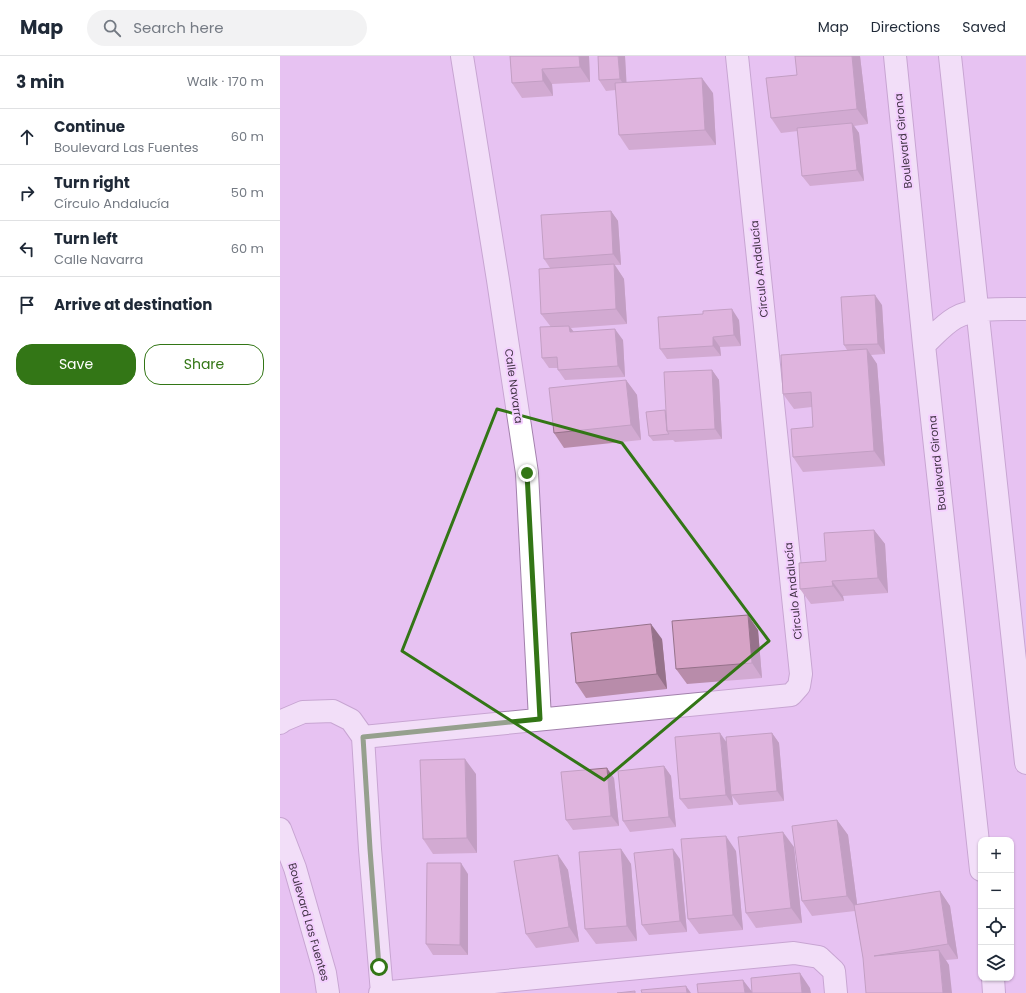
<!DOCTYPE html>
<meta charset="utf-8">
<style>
:root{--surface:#fff;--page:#f2f2f3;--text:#1f2937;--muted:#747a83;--line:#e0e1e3;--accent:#337616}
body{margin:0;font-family:Poppins,sans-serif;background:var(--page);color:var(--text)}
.controls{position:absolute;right:12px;bottom:12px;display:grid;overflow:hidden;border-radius:8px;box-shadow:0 1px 3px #0004}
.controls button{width:36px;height:36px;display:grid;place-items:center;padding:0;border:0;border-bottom:1px solid var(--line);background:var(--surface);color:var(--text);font:20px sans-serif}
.stop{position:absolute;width:12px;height:12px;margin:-9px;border:3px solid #337616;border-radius:50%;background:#fff}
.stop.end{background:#337616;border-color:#fff;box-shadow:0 1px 4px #0008}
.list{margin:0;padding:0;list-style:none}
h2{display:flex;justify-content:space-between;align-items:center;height:52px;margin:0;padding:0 16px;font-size:17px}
h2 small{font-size:13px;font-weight:400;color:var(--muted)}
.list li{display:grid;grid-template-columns:26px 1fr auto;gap:12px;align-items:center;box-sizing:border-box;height:56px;padding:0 16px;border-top:1px solid var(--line)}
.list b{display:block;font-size:15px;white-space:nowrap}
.list p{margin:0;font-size:13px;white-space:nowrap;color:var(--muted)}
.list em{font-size:13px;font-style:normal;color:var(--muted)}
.actions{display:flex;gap:8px;padding:12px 16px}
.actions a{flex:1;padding:9px 0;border:1px solid var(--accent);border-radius:16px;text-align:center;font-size:14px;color:var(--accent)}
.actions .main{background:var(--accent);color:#fff}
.icon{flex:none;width:22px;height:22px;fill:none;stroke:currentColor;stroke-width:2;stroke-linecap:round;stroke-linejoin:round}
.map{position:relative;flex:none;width:746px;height:937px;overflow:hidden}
header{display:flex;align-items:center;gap:24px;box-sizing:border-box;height:56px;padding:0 20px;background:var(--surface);border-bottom:1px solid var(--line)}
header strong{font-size:19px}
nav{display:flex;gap:22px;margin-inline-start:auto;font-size:14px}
.search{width:280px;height:36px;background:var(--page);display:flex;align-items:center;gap:10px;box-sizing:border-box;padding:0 14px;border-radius:22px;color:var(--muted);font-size:15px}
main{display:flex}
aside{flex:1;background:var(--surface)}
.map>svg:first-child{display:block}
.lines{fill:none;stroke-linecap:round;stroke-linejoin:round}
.minor-casing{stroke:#a280ac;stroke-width:24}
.minor{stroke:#fff;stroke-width:22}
.wall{fill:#b88caa}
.shaded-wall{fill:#96728b}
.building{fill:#d6a3c6;stroke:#96728b}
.route{stroke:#337616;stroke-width:5}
.marked{fill:none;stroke:#337616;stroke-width:3;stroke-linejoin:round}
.labels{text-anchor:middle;stroke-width:4;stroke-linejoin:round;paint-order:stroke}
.street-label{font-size:11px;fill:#423446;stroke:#f4cfff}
</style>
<header>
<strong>Map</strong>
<div class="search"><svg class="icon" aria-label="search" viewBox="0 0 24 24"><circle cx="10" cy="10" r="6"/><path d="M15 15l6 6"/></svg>Search here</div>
<nav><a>Map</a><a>Directions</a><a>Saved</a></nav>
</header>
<main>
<aside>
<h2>3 min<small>Walk · 170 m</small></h2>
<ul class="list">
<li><svg class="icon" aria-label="ahead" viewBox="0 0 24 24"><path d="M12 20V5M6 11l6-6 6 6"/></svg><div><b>Continue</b><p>Boulevard Las Fuentes</p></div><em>60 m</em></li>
<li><svg class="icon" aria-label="right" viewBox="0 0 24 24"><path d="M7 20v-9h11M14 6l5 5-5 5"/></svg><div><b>Turn right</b><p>Círculo Andalucía</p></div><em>50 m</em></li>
<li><svg class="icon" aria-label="left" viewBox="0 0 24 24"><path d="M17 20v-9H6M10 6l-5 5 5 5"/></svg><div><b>Turn left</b><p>Calle Navarra</p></div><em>60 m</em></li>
<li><svg class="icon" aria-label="arrive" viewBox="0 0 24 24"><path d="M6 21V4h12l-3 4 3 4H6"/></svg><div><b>Arrive at destination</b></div></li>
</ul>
<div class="actions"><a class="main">Save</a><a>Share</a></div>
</aside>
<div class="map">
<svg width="746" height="937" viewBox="0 0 746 937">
<rect width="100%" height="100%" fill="#e7c2f2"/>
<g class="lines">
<defs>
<path id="minor" d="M182,0L218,224L247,417L260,663
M615,0L644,289L701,814
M670,0L746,707
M644,289C654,280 663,269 675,262C694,251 725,253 746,253
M0,667L4,664L23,656L53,655L71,664L83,681L90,793L102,937
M83,681L511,639L519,630L521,618L457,0
M0,773L15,812L45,917L48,937
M713,922L714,937
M100,937L514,897L539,901L554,915L556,937"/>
</defs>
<!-- minor casing -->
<use href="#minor" class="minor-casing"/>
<!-- minor -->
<use href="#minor" class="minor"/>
</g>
<!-- wall -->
<path class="wall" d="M230,0H309L310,26L272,28L273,40L242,42L232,27Z
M318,0H345L346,27L433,37L436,89L349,94L339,79L336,34L326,35L319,24Z
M580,0L588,68L574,70L579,77L584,125L530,130L522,120L518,75L501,77L491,62L517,19Z
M331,155L338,165L341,209H335L344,223L347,268L291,272L294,276L343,284L345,321L285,324L278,314V312H269L262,302L271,271L261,258L270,212L264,203Z
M602,249L605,298L591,299L597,308L605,410L523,416L513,401L533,371L532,351L514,353L503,338L567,294L564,289Z
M423,258L459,264L461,290L440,291L441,300L387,303L380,293Z
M432,314L439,324L442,383L395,386L393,384L373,385L369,380L386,354Z
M346,324L357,339L361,384L284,392L274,377Z
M594,474L605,488L608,537L563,540L564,545L531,548L520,533L546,505Z
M478,574L482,622L407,628L396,613Z
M382,583L387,633L306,642L296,627Z
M492,677L499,687L504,745L459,749L452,740L453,749L408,753L400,743L447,687Z
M384,710L391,720L396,771L350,776L343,765Z
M196,718L197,797L153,798L143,783Z
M334,722L339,770L293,774L286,764Z
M557,764L568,779L577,848L660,835L670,850L678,903L666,904L669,909L583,902L575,855L532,860L522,845Z
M514,791L522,867L476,872L466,857Z
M341,793L351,808L357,885L316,888L305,873Z
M456,795L463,874L419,878L408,863Z
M278,799L288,814L299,886L256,892L246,878Z
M400,803L407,876L369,879L362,869Z
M188,818V899H153L146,888Z"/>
<!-- shaded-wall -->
<path class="shaded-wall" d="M299,0H309L310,26L300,11Z
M338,0H345L347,34L340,23Z
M572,0H580L588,68L577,53Z
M262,13L272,28L273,40L263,25Z
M422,22L433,37L436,89L425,74Z
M572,67L579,77L584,125L577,114Z
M331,155L338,165L341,209L333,198Z
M334,208L344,223L347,268L336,253Z
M595,239L602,249L605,298L598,288Z
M452,253L459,264L461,290L454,279Z
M289,270L297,280L290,276Z
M335,273L343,284L345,321L338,310Z
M433,281L440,291L441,300L433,290Z
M587,293L597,308L605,410L594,395Z
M432,314L439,324L442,383L435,373Z
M346,324L357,339L361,384L351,369Z
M594,474L605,488L608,537L598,522Z
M552,525L563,540L564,545L553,530Z
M468,559L478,574L482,622L472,607Z
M371,568L382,583L387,633L377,618Z
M440,677L447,687L451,739L452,740L453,749L446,739Z
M492,677L499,687L504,745L497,735Z
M185,703L196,718L197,797L187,782Z
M384,710L391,720L396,771L389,761Z
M327,712L334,722L339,770L331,760Z
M557,764L568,779L578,855L567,840Z
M503,776L514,791L522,867L511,852Z
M446,780L456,795L463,874L453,859Z
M341,793L351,808L357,885L347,870Z
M393,793L400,803L407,876L400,865Z
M278,799L288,814L299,886L289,871Z
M181,807L188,818V899L180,889Z
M660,835L670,850L678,903L668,888Z
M659,894L669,909L672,937H663Z
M520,917L530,932L531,937H522Z
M463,924L473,937H465Z
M406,930L411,937H407Z"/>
<!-- building -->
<path class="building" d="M230,0H299L300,11L262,13L263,25L232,27Z
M318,0H338L340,23L319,24Z
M515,0H572L577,53L491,62L486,22L517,19Z
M422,22L425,74L339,79L335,27Z
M572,67L577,114L522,120L517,72Z
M331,155L333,198L264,203L261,159Z
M334,208L336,253L261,258L259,213Z
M595,239L598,288L564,289L561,241Z
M452,253L454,279L433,281V290L380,293L378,261L423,258V255Z
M289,270L290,276L335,273L338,310L278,314L277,301L262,302L260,271Z
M587,293L594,395L513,401L511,373L533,371L531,336L503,338L501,299Z
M432,314L435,373L387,375L384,316Z
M346,324L351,369L274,377L269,332Z
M385,354L387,375L389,378L369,380L366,356Z
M594,474L598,522L552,525L553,530L520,533L519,507L546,505L544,477Z
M468,559L472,607L396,613L392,565Z
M371,568L377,618L296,627L291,577Z
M440,677L446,739L400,743L395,681Z
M492,677L497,735L451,739L446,681Z
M185,703L187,782L143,783L140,704Z
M384,710L389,761L343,765L338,715Z
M327,712L331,760L286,764L281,716Z
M557,764L567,840L522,845L512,770Z
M503,776L511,852L466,857L458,781Z
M446,780L453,859L408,863L401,783Z
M341,793L347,870L305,873L299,796Z
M393,793L400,865L362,869L354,797Z
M278,799L289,871L246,878L234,805Z
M147,807H181L180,889L146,888Z
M660,835L668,888L594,900L659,894L663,937H586L583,902L574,849Z
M520,917L522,937H472L471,922Z
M463,924L465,937H418L417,928Z
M406,930L407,937H362L361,934Z
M355,935V937H337Z"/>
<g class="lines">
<!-- route -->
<path class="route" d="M99,911L90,793L83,681L260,663L247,417"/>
</g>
<!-- marked area -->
<path d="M0 0H746V937H0ZM217,353L342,387L489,585L324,724L122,595Z" fill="#e7c2f2" fill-opacity=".55" fill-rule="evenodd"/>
<path class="marked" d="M217,353L342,387L489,585L324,724L122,595Z"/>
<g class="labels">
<!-- street labels -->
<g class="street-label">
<text transform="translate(623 85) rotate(-96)" y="4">Boulevard Girona</text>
<text transform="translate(479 213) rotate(-96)" y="4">Círculo Andalucía</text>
<text transform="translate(234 330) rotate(82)" y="4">Calle Navarra</text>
<text transform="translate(657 407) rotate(-96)" y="4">Boulevard Girona</text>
<text transform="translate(513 535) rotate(-96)" y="4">Círculo Andalucía</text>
<text transform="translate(29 866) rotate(74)" y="4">Boulevard Las Fuentes</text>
</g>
</g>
</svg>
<div class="controls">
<button>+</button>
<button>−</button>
<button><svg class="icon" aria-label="locate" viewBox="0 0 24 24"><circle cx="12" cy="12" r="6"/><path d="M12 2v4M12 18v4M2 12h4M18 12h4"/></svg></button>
<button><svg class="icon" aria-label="layers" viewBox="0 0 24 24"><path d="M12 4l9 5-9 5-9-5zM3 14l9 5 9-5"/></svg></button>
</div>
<div class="stop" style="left:99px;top:911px"></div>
<div class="stop end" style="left:247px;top:417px"></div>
</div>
</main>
